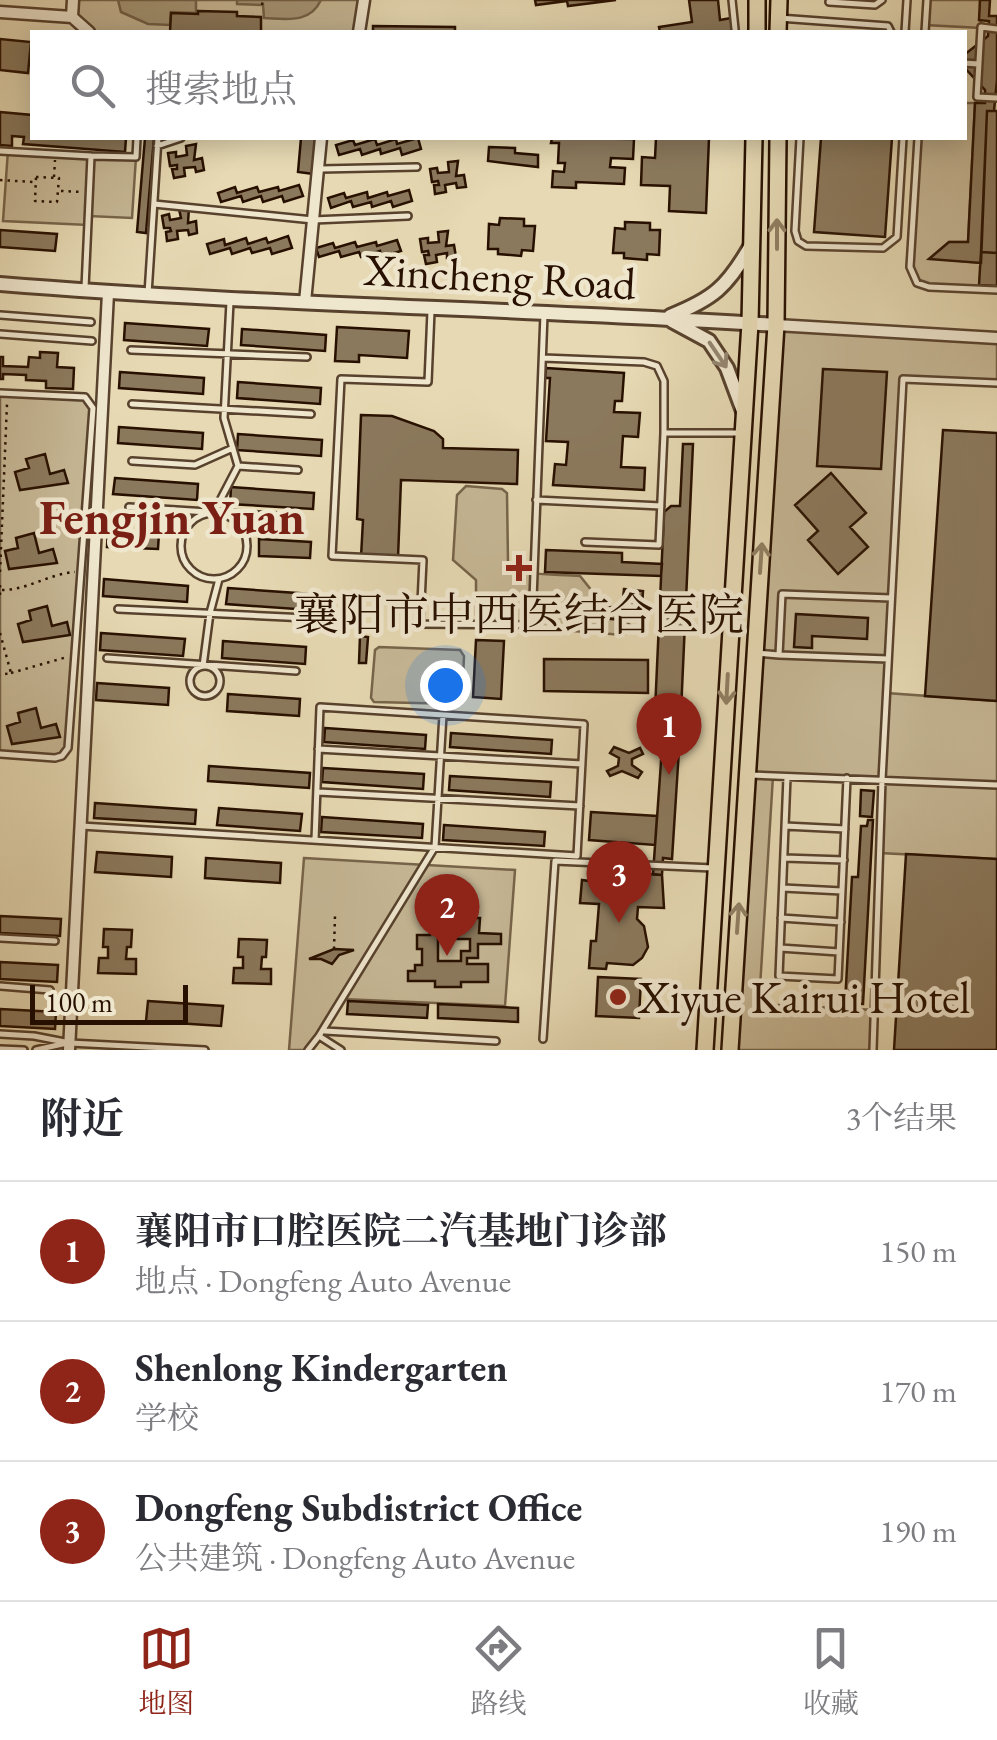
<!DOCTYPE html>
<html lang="zh">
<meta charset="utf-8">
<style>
:root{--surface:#fff;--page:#f7f7f7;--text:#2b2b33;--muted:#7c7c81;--line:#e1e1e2;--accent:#8f2418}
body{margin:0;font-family:"EB Garamond","Noto Serif SC",serif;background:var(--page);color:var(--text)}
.scale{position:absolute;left:30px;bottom:25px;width:158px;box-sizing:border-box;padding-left:10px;border:5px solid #281000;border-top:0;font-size:28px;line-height:35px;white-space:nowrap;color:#281000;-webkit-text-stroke:8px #efe6ce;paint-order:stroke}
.you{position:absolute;left:445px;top:685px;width:35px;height:35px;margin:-25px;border:8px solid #fff;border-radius:50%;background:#1a73e8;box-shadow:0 0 0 15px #1a73e833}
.badge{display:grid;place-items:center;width:65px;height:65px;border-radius:50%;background:var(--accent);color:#fff;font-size:32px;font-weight:700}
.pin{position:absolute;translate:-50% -82px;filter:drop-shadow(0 2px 5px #0008)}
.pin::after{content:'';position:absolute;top:52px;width:35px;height:30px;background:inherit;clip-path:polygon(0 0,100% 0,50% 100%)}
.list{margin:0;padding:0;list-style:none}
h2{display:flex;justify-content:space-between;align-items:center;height:130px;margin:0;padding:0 40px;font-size:42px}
h2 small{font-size:32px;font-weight:400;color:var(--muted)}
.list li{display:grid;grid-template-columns:65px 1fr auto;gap:30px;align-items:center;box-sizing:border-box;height:140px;padding:0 40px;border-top:2px solid var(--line)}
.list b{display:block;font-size:38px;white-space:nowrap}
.list p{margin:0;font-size:32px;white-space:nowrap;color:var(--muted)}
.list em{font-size:32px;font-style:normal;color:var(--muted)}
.icon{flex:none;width:55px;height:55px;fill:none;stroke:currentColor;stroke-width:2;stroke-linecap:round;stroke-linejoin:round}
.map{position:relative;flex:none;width:997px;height:1050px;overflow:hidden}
.search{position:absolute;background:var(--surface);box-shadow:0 5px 25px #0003;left:30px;right:30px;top:30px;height:110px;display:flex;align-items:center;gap:25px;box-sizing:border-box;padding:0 35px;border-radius:0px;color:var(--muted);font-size:38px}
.sheet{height:550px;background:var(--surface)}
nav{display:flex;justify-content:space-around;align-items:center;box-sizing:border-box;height:140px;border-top:2px solid var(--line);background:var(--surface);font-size:28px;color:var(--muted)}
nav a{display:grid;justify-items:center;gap:5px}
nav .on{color:var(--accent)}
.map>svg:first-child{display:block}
.green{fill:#c6b795;stroke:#77644a;stroke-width:2.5}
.water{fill:#a59576;stroke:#736047;stroke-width:2.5}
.building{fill:#8b795d;stroke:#281000;stroke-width:2.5;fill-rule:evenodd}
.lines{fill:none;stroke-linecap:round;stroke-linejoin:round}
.service-casing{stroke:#58422d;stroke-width:10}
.minor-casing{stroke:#58422d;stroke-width:15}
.tertiary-casing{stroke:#58422d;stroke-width:18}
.primary-casing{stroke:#281000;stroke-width:20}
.path{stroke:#281000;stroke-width:2.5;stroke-dasharray:2.5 5;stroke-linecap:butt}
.service{stroke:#efe6ce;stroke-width:5}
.minor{stroke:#efe6ce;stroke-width:10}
.tertiary{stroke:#efe6ce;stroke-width:12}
.primary{stroke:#e6d9b3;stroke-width:15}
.oneway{stroke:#907f62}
.oneway2{stroke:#958671}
.poi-dot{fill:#8f2418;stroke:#efe6ce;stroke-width:4}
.labels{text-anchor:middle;stroke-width:9;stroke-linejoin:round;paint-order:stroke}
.street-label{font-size:45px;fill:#281000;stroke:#efe6ce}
.poi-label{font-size:45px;fill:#281000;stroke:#efe6ce}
.neighbourhood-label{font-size:48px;font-weight:bold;fill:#7a1f14;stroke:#efe6ce}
</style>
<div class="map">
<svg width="997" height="1050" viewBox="0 0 997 1050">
<rect width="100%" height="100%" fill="#e6d9b3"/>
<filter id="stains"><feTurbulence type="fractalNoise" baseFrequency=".002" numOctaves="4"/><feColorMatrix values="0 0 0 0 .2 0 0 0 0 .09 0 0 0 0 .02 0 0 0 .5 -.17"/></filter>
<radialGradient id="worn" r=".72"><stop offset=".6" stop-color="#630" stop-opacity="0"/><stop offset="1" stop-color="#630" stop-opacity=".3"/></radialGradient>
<!-- green -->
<path class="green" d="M73,0H364L359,32H89L72,17Z
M927,0H980L981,27L997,29V98L977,97L981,28L925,25Z
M965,103H975L968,242H949L930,258L981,263L979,290L929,287L917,283L910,267L918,138H964Z
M8,150L136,157L132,218L89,216L88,225L3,221Z
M776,325L997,338V383L903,379L887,693L997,701V859L880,853L882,780L773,776L759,1004L875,1010L873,1050H730Z
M0,393L85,397L91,402L68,748L62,756L55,758L0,754Z
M466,486L502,489L507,493L508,562C527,579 557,573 580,576L596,596L599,618L625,620L630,625L629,632L623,635L500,625L484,622L476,615V580L453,560L457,495Z
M379,647L460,650L464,656L462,700L458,704L374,702L371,698L375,650Z
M304,858L515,870L505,1006L343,999L308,1050H289Z"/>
<!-- water -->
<path class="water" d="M118,0H196V13L171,12L170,25L148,24L121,12Z
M237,0H321C310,24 286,19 264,18L263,5L237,4Z"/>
<!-- building -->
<path class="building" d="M535,0H616L568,6L567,1L536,5Z
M689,0H718L720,20L731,18L732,32H660L659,27L692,22Z
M980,0H990L989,16H997V79L994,111H987L981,263L929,259L949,242H968L975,103H985V90L964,67V55L988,36L989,21L979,20Z
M198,11L237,12V16L261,17V32H170L171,13L198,14Z
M373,26L455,27V32H373Z
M0,39L31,42L28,73L0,70Z
M987,111H997V253L981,252Z
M0,112L32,115V138H126L125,152L23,144L24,137L12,136V146L0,145Z
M145,138H154L146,233L137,232Z
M301,138H318L314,174L298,172Z
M418,138L421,149L402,155L400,148L381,154L380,149L362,155L360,149L339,155L336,145L353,140L355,145L375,139L377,145L396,139L397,144Z
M552,138L634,139L633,159L611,158L610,167L625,168L624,184L576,182V188L552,187L553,171L564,172L565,163H558L559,143H551Z
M656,138H709L706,213L669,211L670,186L641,185L642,157L655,158Z
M821,138H892L885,237L814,232Z
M196,144L194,160L202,158L204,170L196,172L195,167L184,168L185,176L174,178L172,169H177V165L170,166L168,153L176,152V157L187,155L186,146Z
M489,147L515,148V153L538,155V167L488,161Z
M458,161L456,176L464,175L466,187L457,188L456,183L445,185L446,192L435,194L434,185H439L438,181L432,182L430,169L437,168L438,173L449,172L448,162Z
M299,185L303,196L284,202L282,196L263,202L261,196L243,202L241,196L221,202L218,193L235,187L237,193L257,187L259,192L278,187L279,191Z
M409,190L412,201L393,207L391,201L372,207L371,202L353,207L351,201L331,208L328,198L344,193L346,198L367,192L368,198L387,192L388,196Z
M189,207L188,223L196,221L197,233L189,235L188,230L177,231L178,239L167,241L166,232L171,231L170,228H164L162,216L169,214L170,220L181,218L179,209Z
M500,218L524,219V226H535L533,251L522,250L521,256L498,254V249H488L489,224L499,225Z
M625,222L650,223V230H660L659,255L647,254V260L624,258V253H613L615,228L625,229Z
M0,230L57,234L55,251L0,247Z
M448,231L446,246L454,245L456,257L447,258V253L436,255L437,262L426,264L424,255H429L428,251L422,252L420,239L428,238V243L439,242L438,232Z
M288,236L292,248L272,254L270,248L252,253L250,248L232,254L230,248L210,254L207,244L224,239L225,245L246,238L248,244L266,238L268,243Z
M397,240L401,251L381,257L380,251L361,257L359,252L341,257L339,251L319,257L316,248L333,243L335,248L355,242L357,247L376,242L377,246Z
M981,252L997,253V286L979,285Z
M125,323L209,329L207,346L124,340Z
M337,327L409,331L407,358L359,355V362L335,361Z
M242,329L326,335L325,351L241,345Z
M40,352L58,353L57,367L74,368L73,389L46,388V381L26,380V375L3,374V379H0V357H3V366L28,367L29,357L40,358Z
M546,368L624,373L622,401H615L614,412L640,413L638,437L623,436L621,467L645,468L644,490L553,485L555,464L566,465L568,442L546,441L550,378H545Z
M823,369L887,372L881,469L817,466Z
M120,372L204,378L203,394L119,388Z
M238,382L321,388L320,404L237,398Z
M361,415L392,416L434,431L443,439V448L518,450L517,484L401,480L398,558L361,557L363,520L357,519Z
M119,427L203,433L202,449L118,443Z
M943,430L997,433V701L925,696Z
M238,434L322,440L321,456L237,450Z
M683,444H693L680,734L654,733L664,512L671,506H680Z
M45,454L50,474L64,470L68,483L20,490L15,472L29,468L26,459Z
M831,473L866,513L850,527L868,547L838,574L808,540L818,531L795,505Z
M115,478L198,484L197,500L113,494Z
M231,487L314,493L313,509L230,504Z
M108,530L159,533L158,549L107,547Z
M34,533L39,553L53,549L57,563L9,569L5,551L18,548L16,538Z
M259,539L311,542L310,558L259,556Z
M546,550L622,553V562L662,564L661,576L545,572Z
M104,579L188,586L187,602L103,596Z
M228,588L311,594L310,610L226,604Z
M624,589L643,591L641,621L599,618V606L622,608Z
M47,606L52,626L67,622L70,635L23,642L18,624L31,620L29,611Z
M796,614L868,618L867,639L812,636V648L794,647Z
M101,633L185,639L183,656L100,650Z
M360,636L368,637L366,663H359Z
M476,640L504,641L501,699L473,697Z
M223,641L306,647L305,664L222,658Z
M544,659L648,660V693L544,691Z
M97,683L169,688L168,705L96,700Z
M228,694L300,699L299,716L227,711Z
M36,708L41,728L56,724L60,737L12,744L7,726L20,722L18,713Z
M325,728L426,735L425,749L324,742Z
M451,733L552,740L551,754L450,747Z
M663,734H680L672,859L663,858L662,875L653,874Z
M614,747L629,753L640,748L643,754L632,759V765L642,772L638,778L622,771L610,776L607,771L618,766L619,758L610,753Z
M209,766L310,773L309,788L208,781Z
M323,768L424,774L423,789L322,782Z
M450,776L551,782L550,797L449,790Z
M861,790L874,791L872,817L860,816Z
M95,803L196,810L195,824L94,818Z
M219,808L302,814L300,831L217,825Z
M591,812L657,816L655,845L589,840Z
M322,817L423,824L422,838L321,832Z
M868,820H873L863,1004L845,1003L852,877H858L861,826H867Z
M444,825L545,832L544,846L443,840Z
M97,852L172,857L171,877L95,872Z
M906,854L997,859V1050H894Z
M206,858L281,863L280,883L205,878Z
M589,871L662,875L664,908L638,907L637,919L644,926L648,947L642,958L633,965L607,963L606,969L589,968L591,941H596L599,904L580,903L582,880L589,881Z
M0,916L61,919L60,936L0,933Z
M430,918H480L479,933L501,934V944H478V958H467V964H488V982H461V987H435V981H408V971H415V965H422V949H417V935H430ZM438,939H470V951H461V961H438Z
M104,929L132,930L131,947H127L126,959H136V974L98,973L99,958H108V947H103Z
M239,939L267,940L266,957H262L261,969H271V984L233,983L234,968H243V957H238Z
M334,949L354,950L339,955L332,964L321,959H309Z
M0,962L58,965L57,982L0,979Z
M598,977L641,979L639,1018L596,1016Z
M148,1001L223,1006L221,1026L146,1021Z
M348,1001L428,1005L427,1018L347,1014Z
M438,1004L518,1008V1022L438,1018Z
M0,1009L56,1012L55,1029L0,1026Z"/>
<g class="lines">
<defs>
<path id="service" d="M732,0L735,29
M829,2L875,5L882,0
M779,18L888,26L891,32
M997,29L981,27L977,97L997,98
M905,32L907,0
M925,32L927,0
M964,63L978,64
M800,138L795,231L798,241L806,246L883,248L897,237L903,138
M918,138L910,267L917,283L929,287L997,290
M157,146L181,138
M0,151L91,156L85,288
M91,156L136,157L137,138
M320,169L417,167
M154,204L313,220L408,216
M148,294L158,138
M431,311L428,382L341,379L332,556L423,560L420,624L532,625L544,314
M0,315L91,322
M0,334L92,341
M131,350L307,357
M543,358L644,362L657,366L664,381V433H740
M0,393L85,397L93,408L68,748L62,756L55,758L0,754
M132,404L311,414
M132,461L195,465L233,448
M238,466L298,470
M536,500L661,506
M129,507L208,512
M214,512L238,466L224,418L230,302
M224,513L296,517
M181 546a33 33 0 1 1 66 0a33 33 0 1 1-66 0Z
M585,542L659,545L664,433
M118,609L307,618
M757,653L779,655
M107,658L296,671
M888,659L779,655L782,594L891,598
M190 681a15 15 0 1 1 30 0a15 15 0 1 1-30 0Z
M203,666L210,613L219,579
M318,749L582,764
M750,775L997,785
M787,777L779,976L838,979L847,778
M318,792L580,806
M81,826C247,836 412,846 577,856L584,724L320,707L315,840
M785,826L845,829
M784,858L844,860
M783,888L842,891
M781,918L841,922
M0,938L55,941
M780,948L839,952
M0,986L50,990
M325,1031L496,1041
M0,1034L34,1036L70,1043L205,1050
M543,1039L555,861L713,868
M0,1049L24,1050
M36,1050L67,1043
M308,1050L319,1036
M341,1050L319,1036L435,847L443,715
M873,1050L882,780L903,379L997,383"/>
<path id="minor" d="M0,12L72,17L89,32
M72,17L73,0
M359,32L364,0
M305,302L321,138
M776,325L997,338
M69,1050L108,293"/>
<path id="tertiary" d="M0,284C258,305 517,308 776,325
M670,316C713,299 727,287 750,247
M672,321L709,341L727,368L743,411"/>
<path id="primary" d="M757,32V0
M778,32L779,0
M705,1050L750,323L754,138
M730,1050L776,325L778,138"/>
</defs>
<!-- service casing -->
<use href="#service" class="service-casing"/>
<!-- minor casing -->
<use href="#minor" class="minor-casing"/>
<!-- tertiary casing -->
<use href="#tertiary" class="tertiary-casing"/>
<!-- primary casing -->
<use href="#primary" class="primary-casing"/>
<!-- path -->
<path class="path" d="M262,5L263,0
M36,177L59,178L57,202L35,201Z
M54,177L55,160
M0,180L34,182
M61,191L83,192
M0,572L7,404
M0,585V598
M2,590C28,590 48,574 75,572
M0,633L11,673L0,675
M11,673L67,657
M334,949L335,916"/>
<!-- service -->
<use href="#service" class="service"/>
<!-- minor -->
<use href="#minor" class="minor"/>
<!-- tertiary -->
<use href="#tertiary" class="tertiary"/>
<!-- primary -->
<use href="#primary" class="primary"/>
</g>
<!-- one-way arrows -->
<defs><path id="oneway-shaft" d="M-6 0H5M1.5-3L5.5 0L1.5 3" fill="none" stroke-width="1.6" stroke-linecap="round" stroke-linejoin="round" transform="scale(2.5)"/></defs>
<g class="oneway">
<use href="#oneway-shaft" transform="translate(777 234) rotate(-90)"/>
<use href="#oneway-shaft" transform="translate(761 558) rotate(-86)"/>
<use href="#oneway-shaft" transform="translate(727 689) rotate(93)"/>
<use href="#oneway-shaft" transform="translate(738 918) rotate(-86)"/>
</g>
<use class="oneway2" href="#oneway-shaft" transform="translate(718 355) rotate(56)"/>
<!-- markers -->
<g class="poi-dot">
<path d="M514 553h10v10h10v10h-10v10h-10v-10h-10v-10h10z"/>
<circle cx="618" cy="997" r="10"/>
</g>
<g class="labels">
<!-- street labels -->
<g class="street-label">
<text transform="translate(500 276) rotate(3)" y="16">Xincheng Road</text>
</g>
<!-- poi labels -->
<g class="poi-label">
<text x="519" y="630">襄阳市中西医结合医院</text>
<text x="638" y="1013" text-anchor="start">Xiyue Kairui Hotel</text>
</g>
<!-- neighbourhood labels -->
<g class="neighbourhood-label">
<text x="172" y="534">Fengjin Yuan</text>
</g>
</g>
<rect width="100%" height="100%" filter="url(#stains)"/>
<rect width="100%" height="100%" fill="url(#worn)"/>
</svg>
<div class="scale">100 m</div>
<div class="you"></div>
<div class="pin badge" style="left:669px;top:775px">1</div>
<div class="pin badge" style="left:447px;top:956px">2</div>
<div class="pin badge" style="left:619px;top:923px">3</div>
<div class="search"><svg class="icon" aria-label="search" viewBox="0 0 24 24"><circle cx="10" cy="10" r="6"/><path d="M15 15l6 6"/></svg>搜索地点</div>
</div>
<section class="sheet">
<h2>附近<small>3个结果</small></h2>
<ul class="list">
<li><span class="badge">1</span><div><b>襄阳市口腔医院二汽基地门诊部</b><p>地点 · Dongfeng Auto Avenue</p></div><em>150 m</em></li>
<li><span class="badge">2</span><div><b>Shenlong Kindergarten</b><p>学校</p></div><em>170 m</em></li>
<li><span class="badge">3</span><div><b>Dongfeng Subdistrict Office</b><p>公共建筑 · Dongfeng Auto Avenue</p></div><em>190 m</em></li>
</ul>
</section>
<nav>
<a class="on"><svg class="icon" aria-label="map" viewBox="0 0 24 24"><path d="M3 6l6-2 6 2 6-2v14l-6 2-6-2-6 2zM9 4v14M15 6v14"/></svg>地图</a>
<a><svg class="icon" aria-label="directions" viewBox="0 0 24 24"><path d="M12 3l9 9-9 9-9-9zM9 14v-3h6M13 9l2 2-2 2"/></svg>路线</a>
<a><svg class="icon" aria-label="saved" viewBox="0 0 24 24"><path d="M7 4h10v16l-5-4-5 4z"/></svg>收藏</a>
</nav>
